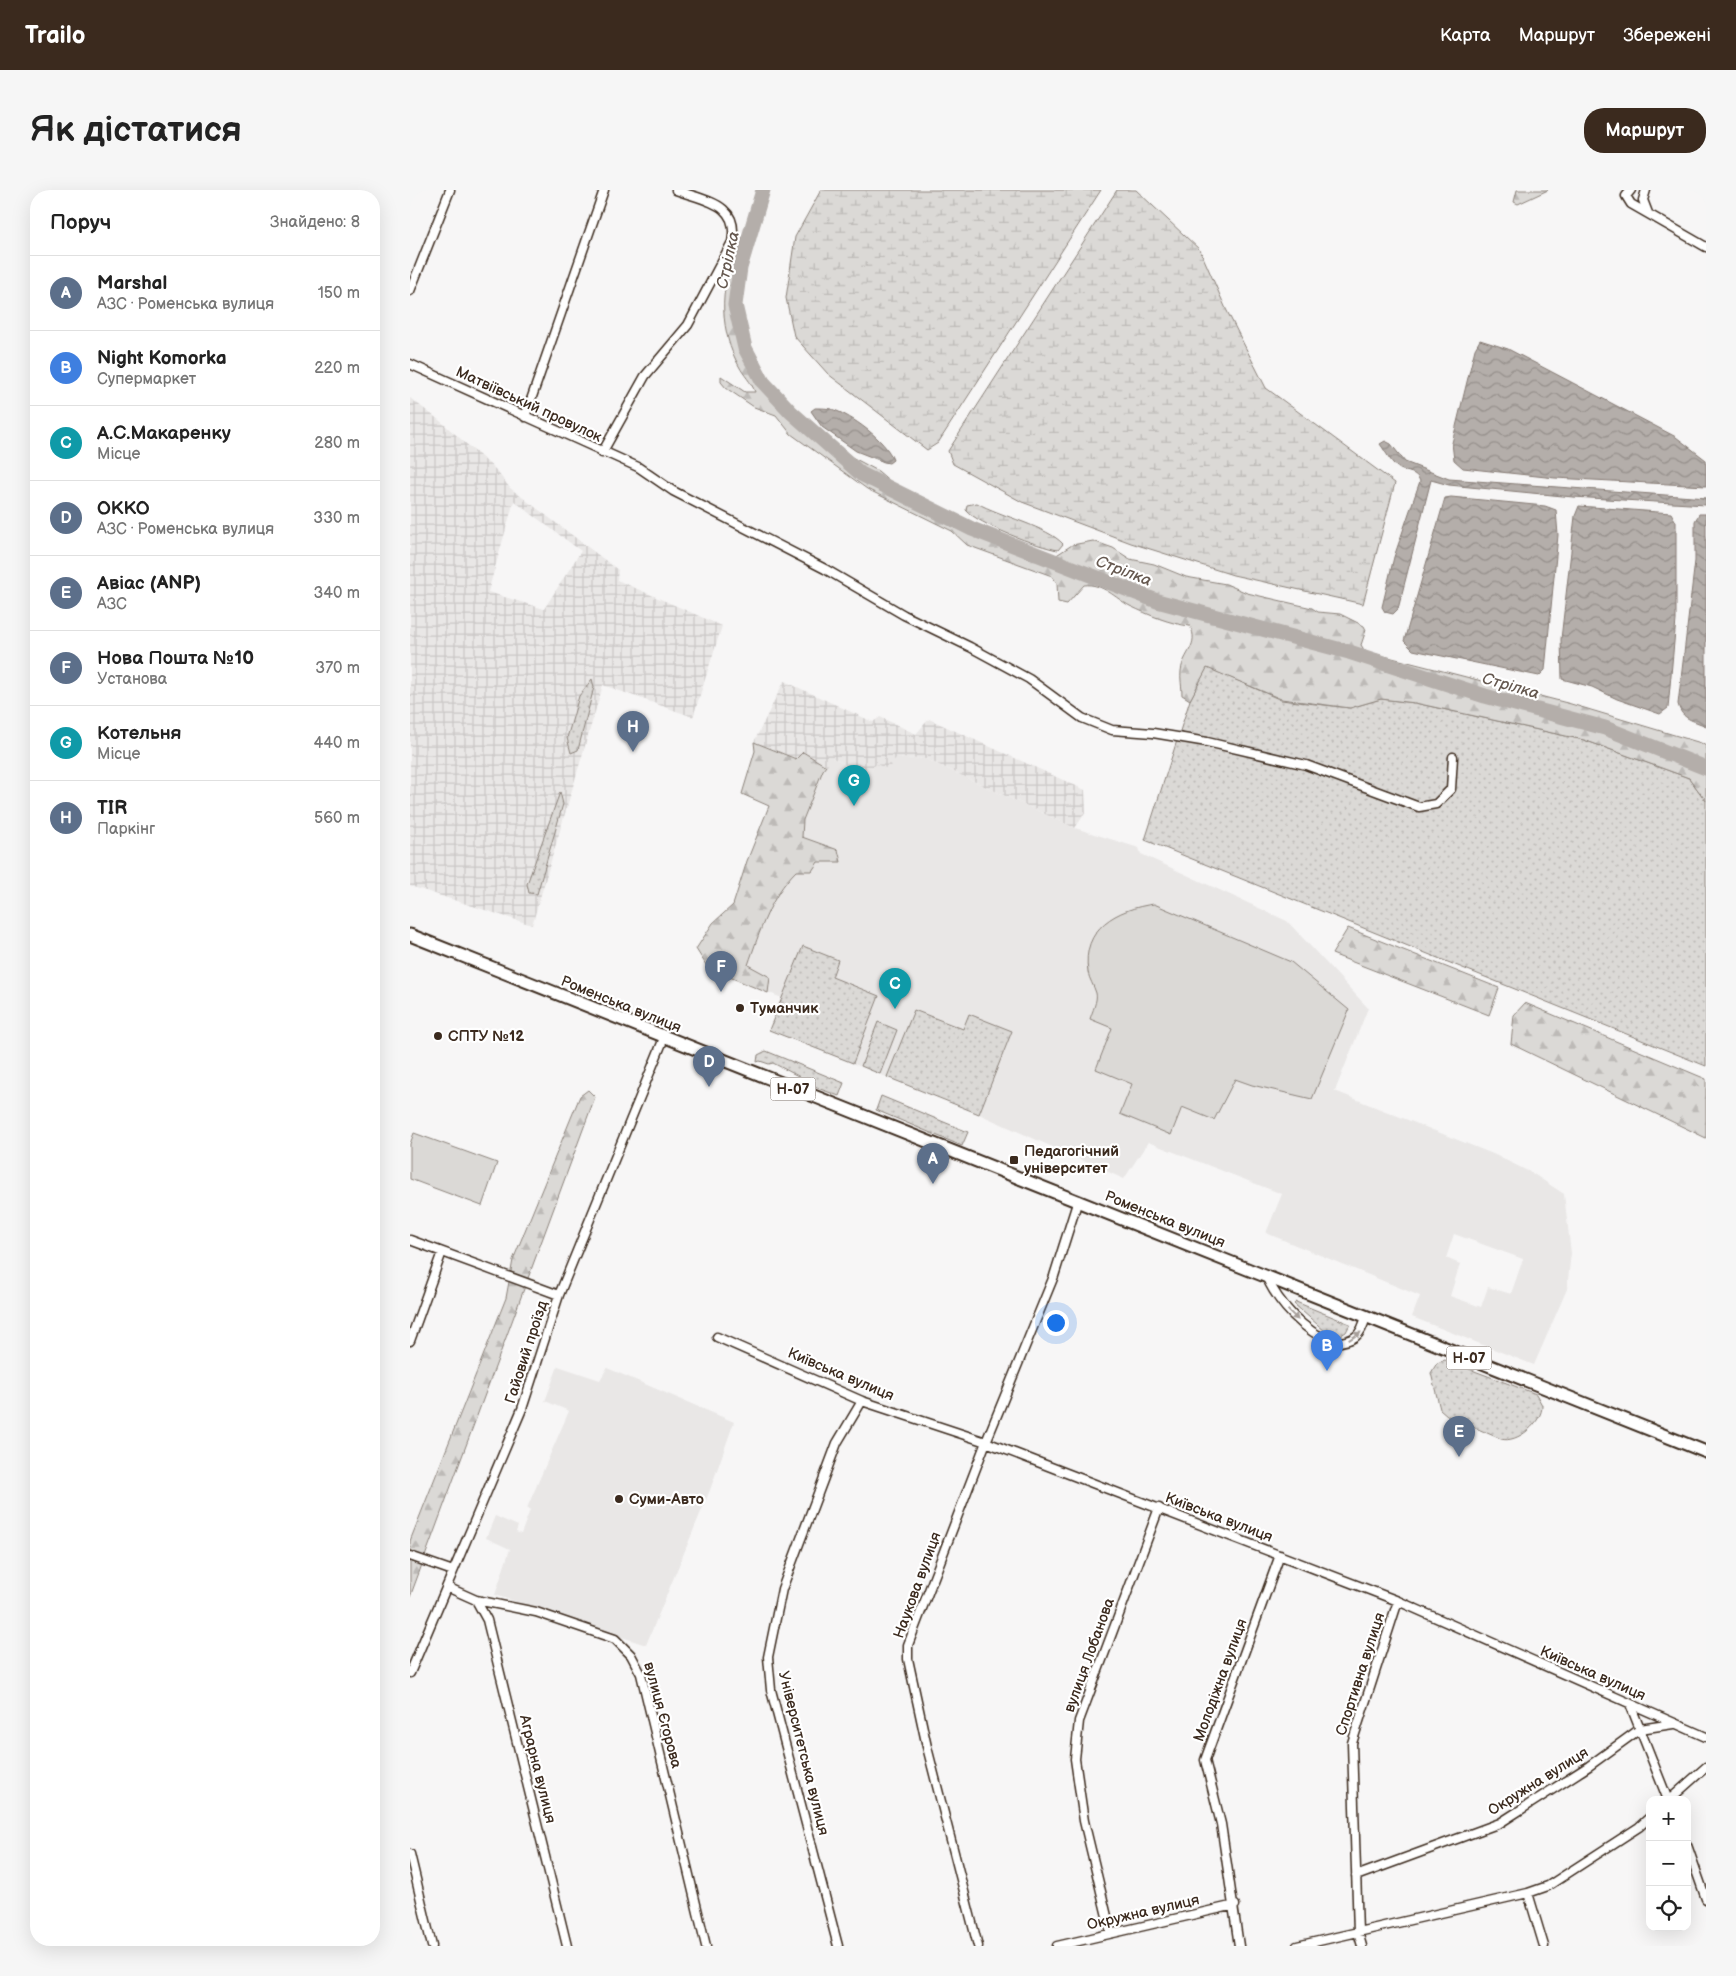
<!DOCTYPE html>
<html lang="uk">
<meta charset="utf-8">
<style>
:root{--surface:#fff;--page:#f6f6f6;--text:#222;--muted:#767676;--line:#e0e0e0;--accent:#3b2a1e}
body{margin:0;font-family:"Balsamiq Sans",sans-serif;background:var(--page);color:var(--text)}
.controls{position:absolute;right:15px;bottom:15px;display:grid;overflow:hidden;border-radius:10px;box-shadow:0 5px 20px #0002}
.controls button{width:45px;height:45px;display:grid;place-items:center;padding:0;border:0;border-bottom:1px solid var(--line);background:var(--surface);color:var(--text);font:25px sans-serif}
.you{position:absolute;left:645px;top:1132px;width:18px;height:18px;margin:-12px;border:4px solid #fff;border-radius:50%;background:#1a73e8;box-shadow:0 0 0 8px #1a73e833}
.badge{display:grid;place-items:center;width:32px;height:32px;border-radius:50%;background:var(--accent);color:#fff;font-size:16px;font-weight:700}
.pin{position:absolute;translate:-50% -41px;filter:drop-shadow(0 1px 2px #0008)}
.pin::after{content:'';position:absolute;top:26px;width:18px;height:15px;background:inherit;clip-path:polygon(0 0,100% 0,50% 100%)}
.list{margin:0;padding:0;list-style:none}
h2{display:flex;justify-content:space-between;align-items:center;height:65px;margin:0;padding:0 20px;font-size:21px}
h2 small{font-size:16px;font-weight:400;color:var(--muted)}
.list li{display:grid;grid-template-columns:32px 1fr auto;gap:15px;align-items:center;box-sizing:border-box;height:75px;padding:0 20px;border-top:1px solid var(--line)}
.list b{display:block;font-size:19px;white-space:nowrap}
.list p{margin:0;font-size:16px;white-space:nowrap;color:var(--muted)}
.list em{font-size:16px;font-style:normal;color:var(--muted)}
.icon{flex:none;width:28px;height:28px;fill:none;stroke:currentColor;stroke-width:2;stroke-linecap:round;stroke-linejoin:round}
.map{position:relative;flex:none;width:1296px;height:1756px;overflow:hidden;border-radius:20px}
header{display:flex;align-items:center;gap:30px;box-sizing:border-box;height:70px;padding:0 25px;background:var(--accent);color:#fff}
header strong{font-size:24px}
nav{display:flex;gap:28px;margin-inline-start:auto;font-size:18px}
.intro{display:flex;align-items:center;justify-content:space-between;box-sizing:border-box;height:120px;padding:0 30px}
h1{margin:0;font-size:35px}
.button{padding:12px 22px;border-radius:20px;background:var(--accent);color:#fff;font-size:18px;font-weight:700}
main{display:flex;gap:30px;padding:0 30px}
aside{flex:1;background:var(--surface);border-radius:20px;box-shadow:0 5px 20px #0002}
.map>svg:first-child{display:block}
.built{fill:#e9e7e6;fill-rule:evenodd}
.industrial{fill:url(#industrial-grid);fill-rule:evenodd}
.grass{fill:url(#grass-dots);stroke:#8b827a}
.forest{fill:url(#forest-firs);stroke:#8b827a}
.wetland{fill:url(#wetland-marsh);stroke:#8b827a}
.park{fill:#dbd9d6;stroke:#8b827a}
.water{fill:url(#water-waves);stroke:#847972}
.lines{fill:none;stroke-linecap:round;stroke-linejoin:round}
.river{stroke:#b4aeaa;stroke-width:15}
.street-casing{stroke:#3b2a1e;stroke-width:11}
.primary-casing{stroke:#3b2a1e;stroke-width:15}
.street{stroke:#fff;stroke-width:8}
.primary{stroke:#fff;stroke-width:11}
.oneway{fill:#a79f9a}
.poi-dot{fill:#3b2a1e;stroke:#fff;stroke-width:2}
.labels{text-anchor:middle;stroke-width:4.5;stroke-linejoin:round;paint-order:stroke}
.shield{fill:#fff;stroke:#766a62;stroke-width:1}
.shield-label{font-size:14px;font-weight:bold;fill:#3b2a1e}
.street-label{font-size:15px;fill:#3b2a1e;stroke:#fff}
.poi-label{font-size:15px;font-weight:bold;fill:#3b2a1e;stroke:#fff;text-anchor:start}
.water-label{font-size:16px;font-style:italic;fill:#65584f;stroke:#fff}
</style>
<header>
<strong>Trailo</strong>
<nav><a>Карта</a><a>Маршрут</a><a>Збережені</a></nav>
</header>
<div class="intro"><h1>Як дістатися</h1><a class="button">Маршрут</a></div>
<main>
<aside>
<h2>Поруч<small>Знайдено: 8</small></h2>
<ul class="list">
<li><span class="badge" style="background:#5c6f8a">A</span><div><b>Marshal</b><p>АЗС · Роменська вулиця</p></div><em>150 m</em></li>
<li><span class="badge" style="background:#3f7fe0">B</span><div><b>Night Komorka</b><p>Супермаркет</p></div><em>220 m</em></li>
<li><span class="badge" style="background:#0f9aa8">C</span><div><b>А.С.Макаренку</b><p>Місце</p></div><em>280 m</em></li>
<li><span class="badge" style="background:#5c6f8a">D</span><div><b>ОККО</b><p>АЗС · Роменська вулиця</p></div><em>330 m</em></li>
<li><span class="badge" style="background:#5c6f8a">E</span><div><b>Авіас (ANP)</b><p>АЗС</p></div><em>340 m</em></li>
<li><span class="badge" style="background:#5c6f8a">F</span><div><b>Нова Пошта №10</b><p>Установа</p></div><em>370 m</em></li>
<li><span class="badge" style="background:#0f9aa8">G</span><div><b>Котельня</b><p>Місце</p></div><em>440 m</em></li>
<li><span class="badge" style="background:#5c6f8a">H</span><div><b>TIR</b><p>Паркінг</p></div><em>560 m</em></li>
</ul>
</aside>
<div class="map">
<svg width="1296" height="1756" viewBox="0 0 1296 1756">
<defs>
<pattern id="industrial-grid" width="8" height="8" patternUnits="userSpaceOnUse" patternTransform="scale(1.25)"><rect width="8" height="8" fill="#e9e7e6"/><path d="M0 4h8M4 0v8" fill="none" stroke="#c9c6c5"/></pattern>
<pattern id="grass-dots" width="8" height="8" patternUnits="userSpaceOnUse" patternTransform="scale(1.25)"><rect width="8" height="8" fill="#dbd9d6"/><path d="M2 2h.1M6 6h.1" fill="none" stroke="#bdbab7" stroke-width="1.8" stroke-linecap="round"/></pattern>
<pattern id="forest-firs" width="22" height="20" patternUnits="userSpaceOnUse" patternTransform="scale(1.25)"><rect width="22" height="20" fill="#dbd9d6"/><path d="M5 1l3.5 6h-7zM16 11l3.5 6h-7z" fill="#bdbab7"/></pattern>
<pattern id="wetland-marsh" width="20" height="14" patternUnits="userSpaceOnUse" patternTransform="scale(1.25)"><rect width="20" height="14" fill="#dbd9d6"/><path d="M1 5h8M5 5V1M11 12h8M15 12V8" fill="none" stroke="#bdbab7"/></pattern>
<pattern id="water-waves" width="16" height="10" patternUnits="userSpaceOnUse" patternTransform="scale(1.25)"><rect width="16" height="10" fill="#b4aeaa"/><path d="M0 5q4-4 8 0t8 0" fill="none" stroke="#948e8a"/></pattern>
</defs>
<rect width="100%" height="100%" fill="#f7f6f6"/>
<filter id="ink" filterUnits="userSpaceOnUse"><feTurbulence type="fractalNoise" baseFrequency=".02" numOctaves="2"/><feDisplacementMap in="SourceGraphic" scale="10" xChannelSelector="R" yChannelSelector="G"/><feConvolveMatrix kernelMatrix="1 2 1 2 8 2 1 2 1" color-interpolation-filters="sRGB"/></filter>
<g filter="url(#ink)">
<!-- built -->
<path class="built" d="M344,552L386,569L393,562L423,568L455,585L466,573L486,568L516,569L665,638L729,658L731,664L877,731L958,818L925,901L1083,964L1122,983L1154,1004L1161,1063L1157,1099L1124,1175L1002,1127L1010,1106L856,1043L872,1004L738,952L714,989L569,924L359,840L372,808L298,778L286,759L303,733L323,715L337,671L359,616L332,604L345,561ZM687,806L902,909L842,895L825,888L804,930L772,917L761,944L710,924L722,893L697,849L702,838L680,829ZM1044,1044L1113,1069L1101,1104L1078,1097L1071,1117L1040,1106L1050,1074L1036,1068Z
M148,1176L190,1190L197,1178L324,1232L300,1300L236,1455L85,1405L100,1359L76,1348L85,1326L108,1336L106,1342L111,1344L120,1320L117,1318L159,1221L135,1211Z"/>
<!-- industrial -->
<path class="industrial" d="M0,208L29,230L85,279L100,298L208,380L207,390L312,436L283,527L193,495L122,735L0,696ZM104,311L171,361L134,419L78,402Z
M374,491L463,532L470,527L506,544L519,529L675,600L676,622L665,638L516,569L486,568L478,579L466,574L455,585L423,568L417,576L394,562L387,569L344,552Z"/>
<!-- grass -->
<path class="grass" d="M797,477L871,510L940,518L971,509L1005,513L1174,550L1279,588L1296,611V876L735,650L780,510Z
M182,489L184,497L168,560L161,563L157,548L169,506Z
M150,602L153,614L127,704L119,703L117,694Z
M393,756L428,770L422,787L469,806L443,873L359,840Z
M504,820L553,839L559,824L602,841L569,924L477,887Z
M468,832L487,840L470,884L451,876Z
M356,861L434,893L429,906L397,894L390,887L363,873L359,874L350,871L347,872L348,865Z
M471,906L558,942L552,956L466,920Z
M886,1112L940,1134L936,1142L931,1145L916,1142L884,1114Z
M1035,1170L1126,1204L1132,1215C1133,1232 1107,1254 1091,1249L1038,1226L1030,1219L1021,1183L1027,1173Z"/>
<!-- forest -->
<path class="forest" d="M1107,0H1138L1108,14L1104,12Z
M327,66L323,124L327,146L337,167L390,228L438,265L468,281L489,299L505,305L552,334L568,340L576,346L596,347L645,366L662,355L683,351L703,358L720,369L744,374L776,387L816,394L837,403L902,418L908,422L930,424L954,436L956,440L951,455L955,461L1161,514L1291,553L1296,556V611L1279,588L1174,550L1005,513L971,509L940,518L871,509L797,478L780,510L772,505C772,497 770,488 771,481C773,463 790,455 780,436C760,434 739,425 720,416C705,408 693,393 674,395L657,414L648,412L647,393L642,386L557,355L542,341L457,299L381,244L366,225L344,217L316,198L311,192V186L335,202H345C341,191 334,186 329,176C311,145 307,96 327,66Z
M344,552L386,569L393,562L416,576L413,580L393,630L392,647L428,660L431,672H408L402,681H386C360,707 350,741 338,775L360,787L358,803L298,778L286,759L303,733L323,715L337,671L359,616L332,604L345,561Z
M938,738L1089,798L1079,825L922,764Z
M1115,813L1296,889V948L1101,854L1104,825Z
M178,900L185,907L0,1407V1351L96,1108L103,1070L170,906Z"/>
<!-- wetland -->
<path class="wetland" d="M411,0H691L528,253L517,260L418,184L384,146L376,108L385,47Z
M707,0H726L790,60L816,119L856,198L985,293L953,414L823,385L721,353L612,312L543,274L538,261Z
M567,313C590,326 638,337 653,354L648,360C629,357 567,334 556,320L557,315Z"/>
<!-- park -->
<path class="park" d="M744,714L881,772L939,820L902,909L842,895L825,889L804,930L772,917L761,945L710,924L722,894L686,879L702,838L680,829C682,822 688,810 686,803C684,796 679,789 678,782C671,738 707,719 744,714Z
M4,943L87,973L72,1016L0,989V954Z"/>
<!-- water -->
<path class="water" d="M1070,150L1098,159L1266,247L1296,270V296L1145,288L1053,278L1044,270L1042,253L1065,159Z
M405,218C410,218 416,218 421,219C440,224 477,251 483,270L479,273L474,272L446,261L412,237L401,221Z
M975,251L981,254L995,272L1039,289L1296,308V315L1163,307L1039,295L1021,290L988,419L983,424L975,422L972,417L984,367L1010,291C1006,281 998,283 990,279C982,275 976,262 970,254Z
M1041,307L1135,316L1146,320L1148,345L1135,480L1129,486L1003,460L994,451L1035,308Z
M1169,316L1261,323L1266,332V430L1258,518L1250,524L1207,509L1182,497L1152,489L1151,449L1165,326Z
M1289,324H1296V536C1283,530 1272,530 1268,514L1285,371V331Z"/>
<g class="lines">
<!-- river -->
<path class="river" d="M353,0L330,78L325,115L335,158L353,192L381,222L451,284L562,339L747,411L939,462L1075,506L1195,538L1296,578"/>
<defs>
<path id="street" d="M1221,0L1216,6L1221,14L1296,57
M1236,0L1233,10L1238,23
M0,101L40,0
M0,174L228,277L263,301L415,379L494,425L560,457L619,489L672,528L702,540L743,543L797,552L896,575L1009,617L1026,614L1041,599L1043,567
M115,227L194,0
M192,263L235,186L278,135L322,52C330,13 295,11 266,0
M0,1050L149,1105
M856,1086C869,1115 893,1140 923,1153C944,1151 951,1147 956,1126
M307,1147L452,1211L576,1252L988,1411L1296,1547
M0,1151L32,1062
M0,1366L43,1381
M37,1397L66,1410L126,1422L205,1449L221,1465L231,1484L296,1756
M66,1410L77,1430L157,1756
M0,1483L112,1219L149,1105L254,848
M1220,1514L1258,1610
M1259,1610L1296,1577
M1277,1655L1296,1709
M0,1664L22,1756
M946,1686L1090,1633L1179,1576L1230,1539L1263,1534
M1118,1703L1134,1756
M701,1743L674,1631L665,1569L669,1531L749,1318
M428,1756L361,1500L358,1467L372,1399L427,1253L452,1211
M568,1756L517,1557L498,1469V1455L576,1252L644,1086L668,1010
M647,1756L825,1715
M829,1756L811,1634L795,1570L870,1365
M887,1756L1118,1703L1138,1696L1229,1637L1240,1627
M952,1756L948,1742L942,1553L988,1411"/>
<path id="primary" d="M0,745L1296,1262"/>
</defs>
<!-- street casing -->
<use href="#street" class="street-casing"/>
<!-- primary casing -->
<use href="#primary" class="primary-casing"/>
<!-- street -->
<use href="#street" class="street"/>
<!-- primary -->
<use href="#primary" class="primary"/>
</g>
<!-- one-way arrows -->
<defs><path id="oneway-solid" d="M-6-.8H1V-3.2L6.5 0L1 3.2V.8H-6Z" transform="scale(1.25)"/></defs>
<g class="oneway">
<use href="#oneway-solid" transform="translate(883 1125) rotate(44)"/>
<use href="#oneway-solid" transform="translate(945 1146) rotate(-33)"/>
</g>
</g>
<!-- markers -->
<g class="poi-dot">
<circle cx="330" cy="818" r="5"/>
<circle cx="28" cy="846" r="5"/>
<rect x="599" y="965" width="10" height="10" rx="2.5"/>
<circle cx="209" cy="1309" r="5"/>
</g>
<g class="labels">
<!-- shield labels -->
<g class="shield">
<rect x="360.5" y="887.5" width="45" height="23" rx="4"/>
<rect x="1036.5" y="1156.5" width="45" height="23" rx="4"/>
</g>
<g class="shield-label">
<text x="383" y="904">Н-07</text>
<text x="1059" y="1173">Н-07</text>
</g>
<!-- street labels -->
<g class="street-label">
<text transform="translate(119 214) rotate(25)" y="5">Матвіївський провулок</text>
<text transform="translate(211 814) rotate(22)" y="5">Роменська вулиця</text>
<text transform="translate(755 1029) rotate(22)" y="5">Роменська вулиця</text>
<text transform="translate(116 1162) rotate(-72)" y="5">Гайовий проїзд</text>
<text transform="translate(431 1184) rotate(23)" y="5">Київська вулиця</text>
<text transform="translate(809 1327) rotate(21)" y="5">Київська вулиця</text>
<text transform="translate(507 1395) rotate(-70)" y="5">Наукова вулиця</text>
<text transform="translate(679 1465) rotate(-70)" y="5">вулиця Лобанова</text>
<text transform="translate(1183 1483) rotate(24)" y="5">Київська вулиця</text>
<text transform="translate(950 1484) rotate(-72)" y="5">Спортивна вулиця</text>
<text transform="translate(810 1490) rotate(-70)" y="5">Молодіжна вулиця</text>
<text transform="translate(253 1525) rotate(75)" y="5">вулиця Єгорова</text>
<text transform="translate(394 1563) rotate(76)" y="5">Університетська вулиця</text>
<text transform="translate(128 1579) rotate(76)" y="5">Аграрна вулиця</text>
<text transform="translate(1128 1591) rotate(-32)" y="5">Окружна вулиця</text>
<text transform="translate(733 1722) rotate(-13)" y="5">Окружна вулиця</text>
</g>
<!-- poi labels -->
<g class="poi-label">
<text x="340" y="823">Туманчик</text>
<text x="38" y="851">СПТУ №12</text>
<text x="614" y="966">Педагогічний<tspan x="614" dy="17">університет</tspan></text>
<text x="219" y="1314">Суми-Авто</text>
</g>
<!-- water labels -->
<g class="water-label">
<text transform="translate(317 70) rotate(-78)" y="6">Стрілка</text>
<text transform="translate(714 380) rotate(21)" y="6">Стрілка</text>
<text transform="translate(1101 495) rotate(16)" y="6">Стрілка</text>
</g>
</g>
</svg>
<div class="controls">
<button>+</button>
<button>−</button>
<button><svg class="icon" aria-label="locate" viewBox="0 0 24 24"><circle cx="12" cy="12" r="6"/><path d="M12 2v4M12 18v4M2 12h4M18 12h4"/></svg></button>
</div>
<div class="you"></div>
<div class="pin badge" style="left:523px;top:994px;background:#5c6f8a">A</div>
<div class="pin badge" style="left:917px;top:1181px;background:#3f7fe0">B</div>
<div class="pin badge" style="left:485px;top:819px;background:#0f9aa8">C</div>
<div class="pin badge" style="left:299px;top:897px;background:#5c6f8a">D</div>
<div class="pin badge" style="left:1049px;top:1267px;background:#5c6f8a">E</div>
<div class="pin badge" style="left:311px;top:802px;background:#5c6f8a">F</div>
<div class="pin badge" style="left:444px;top:616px;background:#0f9aa8">G</div>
<div class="pin badge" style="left:223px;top:562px;background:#5c6f8a">H</div>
</div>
</main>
